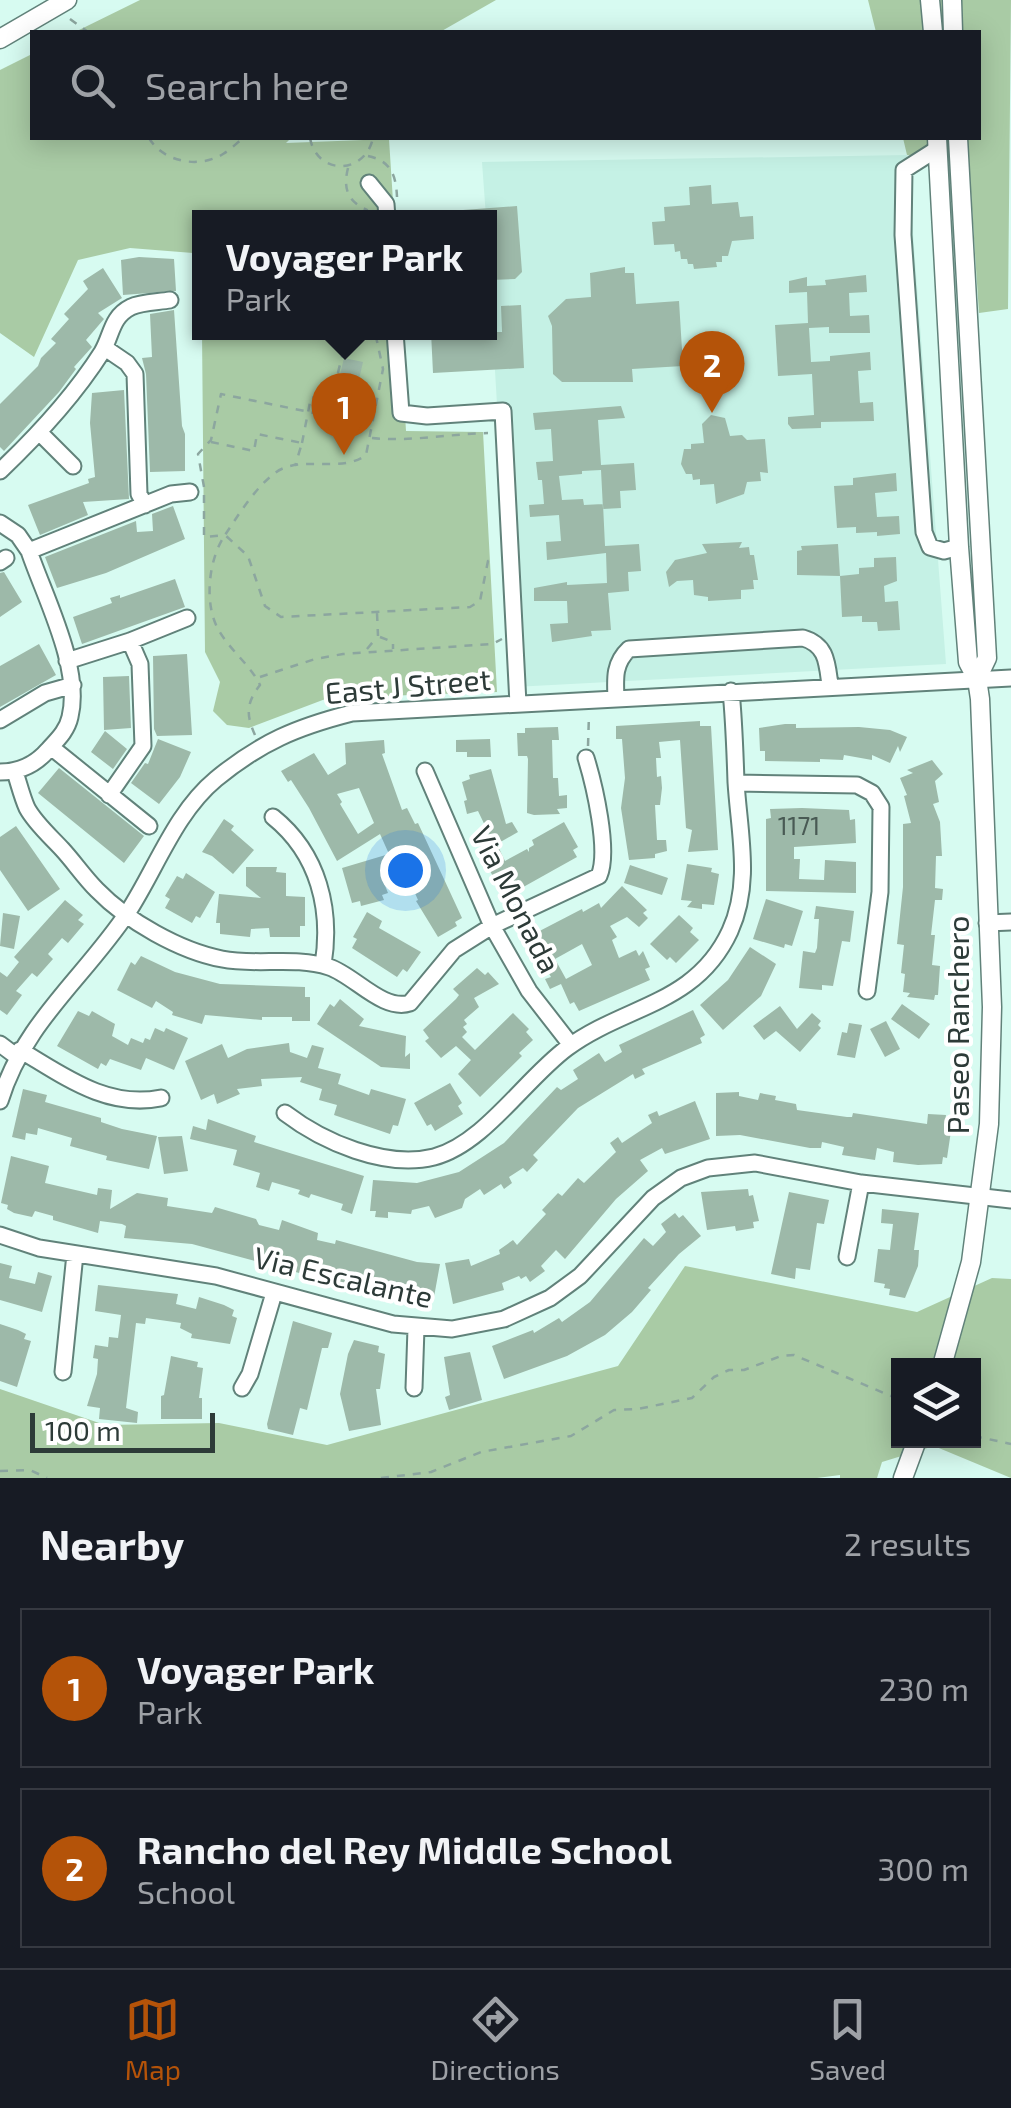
<!DOCTYPE html>
<style>
:root{--surface:#171b24;--page:#20242c;--text:#f1f3f6;--muted:#9ea1a6;--line:#363941;--accent:#b45309}
body{margin:0;font-family:"Exo 2",sans-serif;background:var(--page);color:var(--text)}
.controls{position:absolute;right:30px;bottom:30px;display:grid;overflow:hidden;border-radius:0px;box-shadow:0 5px 25px #0003}
.controls button{width:90px;height:90px;display:grid;place-items:center;padding:0;border:0;border-bottom:2px solid var(--line);background:var(--surface);color:var(--text);font:50px sans-serif}
.scale{position:absolute;left:30px;bottom:25px;width:185px;box-sizing:border-box;padding-left:10px;border:5px solid #2d3b38;border-top:0;font-size:28px;line-height:35px;white-space:nowrap;color:#2d3b38;-webkit-text-stroke:8px #fff;paint-order:stroke}
.you{position:absolute;left:405px;top:870px;width:35px;height:35px;margin:-25px;border:8px solid #fff;border-radius:50%;background:#1a73e8;box-shadow:0 0 0 15px #1a73e833}
.badge{display:grid;place-items:center;width:65px;height:65px;border-radius:50%;background:var(--accent);color:#fff;font-size:32px;font-weight:700}
.pin{position:absolute;translate:-50% -82px;filter:drop-shadow(0 2px 5px #0008)}
.pin::after{content:'';position:absolute;top:52px;width:35px;height:30px;background:inherit;clip-path:polygon(0 0,100% 0,50% 100%)}
.popup{position:absolute;left:192px;top:210px;width:305px;height:130px;box-sizing:border-box;display:grid;place-content:center;border-radius:0px;background:var(--surface);filter:drop-shadow(0 2px 8px #0005);font-size:32px;white-space:nowrap;color:var(--muted)}
.popup b{font-size:38px;color:var(--text)}
.popup::after{content:'';position:absolute;left:50%;top:100%;margin-left:-20px;border:20px solid transparent;border-top-color:var(--surface)}
.list{margin:0;padding:0;list-style:none}
h2{display:flex;justify-content:space-between;align-items:center;height:130px;margin:0;padding:0 40px;font-size:42px}
h2 small{font-size:32px;font-weight:400;color:var(--muted)}
.list li{display:grid;grid-template-columns:65px 1fr auto;gap:30px;align-items:center;box-sizing:border-box;height:160px;margin:0 20px 20px;padding:0 20px;border:2px solid var(--line);border-radius:0px}
.list b{display:block;font-size:38px;white-space:nowrap}
.list p{margin:0;font-size:32px;white-space:nowrap;color:var(--muted)}
.list em{font-size:32px;font-style:normal;color:var(--muted)}
.icon{flex:none;width:55px;height:55px;fill:none;stroke:currentColor;stroke-width:2;stroke-linecap:round;stroke-linejoin:round}
.map{position:relative;flex:none;width:1011px;height:1478px;overflow:hidden}
.search{position:absolute;background:var(--surface);box-shadow:0 5px 25px #0003;left:30px;right:30px;top:30px;height:110px;display:flex;align-items:center;gap:25px;box-sizing:border-box;padding:0 35px;border-radius:0px;color:var(--muted);font-size:38px}
.sheet{height:490px;background:var(--surface)}
nav{display:flex;justify-content:space-around;align-items:center;box-sizing:border-box;height:140px;border-top:2px solid var(--line);background:var(--surface);font-size:28px;color:var(--muted)}
nav a{display:grid;justify-items:center;gap:5px}
nav .on{color:var(--accent)}
.map>svg:first-child{display:block}
.built{fill:#c5f1e5}
.green{fill:#a9cba5;fill-rule:evenodd}
.building{fill:#9db9a9;fill-rule:evenodd}
.lines{fill:none;stroke-linecap:round;stroke-linejoin:round}
.minor-casing{stroke:#61827a;stroke-width:19}
.major-casing{stroke:#61827a;stroke-width:21}
.path{stroke:#8ca69f;stroke-width:2.5;stroke-dasharray:8 8;stroke-linecap:butt}
.minor{stroke:#fff;stroke-width:15}
.major{stroke:#fff;stroke-width:18}
.labels{text-anchor:middle;stroke-width:8;stroke-linejoin:round;paint-order:stroke}
.number-label{font-size:25px;fill:#495a54}
.street-label{font-size:30px;fill:#2d3b38;stroke:#fff}
</style>
<div class="map">
<svg width="1011" height="1478" viewBox="0 0 1011 1478">
<rect width="100%" height="100%" fill="#d7fbf1"/>
<!-- built -->
<path class="built" d="M907,155L946,664L514,687L489,271V218L486,217L482,162Z"/>
<!-- green -->
<path class="green" d="M140,0H496L440,32H75Z
M868,0H1011L1008,309L979,313L969,163L907,155L903,138H978V32H876Z
M32,54V138H291L286,143L389,139L394,217L199,218V309L193,253L130,248L78,260L34,357L0,333V70Z
M202,333H400L406,431L483,432L497,692L328,698L249,728L227,725L213,711L220,682L205,652Z
M685,1266L917,1312L992,1278L1011,1279V1478L934,1446L882,1462L877,1478H840V1475L817,1478H0V1389L105,1425L219,1423L327,1445L618,1366ZM898,1366H974V1440H898Z"/>
<!-- building -->
<path class="building" d="M711,185L712,204L738,202L740,217L753,216L754,239L732,241L728,256H722V262H716L717,267L694,269L693,264H688L687,259H681L680,251L675,252L674,244L654,245L652,222L665,221L664,207L690,205L689,187Z
M517,206L522,272L515,279L489,280V218H464L463,210Z
M139,257L174,259L176,291L123,295L121,260Z
M625,267V273H634L636,304L679,301L683,366L632,369L633,382H562L553,374L552,326L548,316L566,299L591,297L590,273Z
M103,268L122,298L98,313L104,319L86,340L92,347L74,367L76,369L59,392L4,451L0,447V404L38,366L41,358L56,343L51,339L69,319L64,314L88,289L83,281Z
M866,275L867,292L849,293L850,316L869,315L870,333H829V327L809,328L811,362L830,361V356L870,352L871,370L858,371L860,403L873,402L874,421L821,422V428L792,429L788,424V417L814,415L812,374L778,376L775,325L808,323L807,292L789,293V281L807,277V286L826,285L825,280Z
M521,305L524,368L433,373L431,332H502L501,306Z
M174,310L182,426L185,434V471L150,472L146,374L142,358L152,357L150,314Z
M344,358L363,362L356,392L346,393L337,387Z
M124,390L129,499L83,502L88,515L40,535L28,505L89,483L88,479L95,477L90,423L92,393Z
M621,406L625,418L598,420L601,465L634,463L636,490L620,491L621,508L603,509L601,470L582,471V474L559,476L562,500L583,499L584,505L603,504L605,546L639,544L641,571L628,572L629,591L608,593L611,630L591,631L592,636L552,642L550,624L568,623L567,601H534V588L567,582V585L607,583L606,553L547,560L546,542L561,541L559,515L530,517L529,505L544,504L542,480H538L536,462L553,461L551,429L535,430L533,413Z
M711,415L725,418L730,436L742,435L747,440L765,439L768,473L760,472L761,481L747,482L744,494L716,504L714,484L700,485V479L693,480L692,474H686L681,464L684,449H691V444L704,443L702,424Z
M896,473L897,491L875,493L877,517L899,516L900,534L877,536V532L856,533V527L837,528L834,486L853,485V478Z
M173,506L185,539L106,573L57,588L45,557L136,521L137,532L153,531L152,514Z
M742,542L739,548L749,547L750,555H754L758,580H753L754,589L741,590V599L708,601V597L694,595L693,580L677,581L669,587L666,572L675,560L707,553L702,544Z
M838,544L840,576L797,575V551L802,550L801,546Z
M896,557L897,581L884,586L885,602L898,601L900,630L878,631L877,622H862V616L842,617L840,576L859,574V568L874,567V558Z
M4,572L22,602L0,617V573Z
M175,579L185,607L82,644L73,617L112,603L110,598L120,595V598Z
M39,644L56,675L0,707V666Z
M187,654L192,735L157,736L154,729L153,656Z
M129,676L131,728L104,730L103,677Z
M700,721V726H711L718,850L688,852L692,830L686,828L680,740L659,742L661,758H656L657,777L661,776L662,788L660,805H655L657,840H666L667,851L655,854V858L629,860L621,808L625,778L622,739H616V726Z
M785,724H796V728L859,727L890,730L907,737L900,752L898,746L890,763L872,755V760L844,755L843,760L820,759V762L765,761V751H760L759,728Z
M558,727L559,740H552L553,778H558L559,796L567,795V808L557,809L560,814L534,815L527,813L528,759L527,756H518L517,733H525V728Z
M105,731L127,749L113,769L91,752Z
M158,739L191,752L180,777L159,804L131,783L145,763L148,764Z
M490,739L491,757H467V752H456V740Z
M384,740L385,753L382,754L402,810L407,808L415,824L418,823L462,918L455,922L457,926L438,937L416,901L418,900L406,873L384,883L388,893L382,895L384,900L361,906L360,901L352,903L342,868L389,854L380,834L337,861L309,808L291,780L288,782L281,771L314,753L328,775L346,764L345,743ZM359,788L374,823L358,834L340,804L342,802L337,794Z
M932,760L943,774L935,781L939,802L933,804L940,822L942,856H936L935,888L943,889L942,900H935L931,935H935L932,965L940,966L938,995H935L934,1000L907,997L910,993L903,992L905,974L901,973L904,945L897,944L903,887V824L911,823L904,796L907,795L900,778L913,773L907,770Z
M59,768L144,836L124,863L38,793Z
M491,769L506,824L512,822L518,832L497,844L505,861L527,849L529,852V848L534,845L532,840L564,822L578,847L573,850L577,857L509,895L504,885L499,888L488,867L493,864L479,839L489,834L478,811L467,814L464,801L467,800L462,782L470,779L469,775Z
M802,808L849,810L850,820L855,819L856,843L794,847V859H800L799,879L824,880L825,860L856,862V893L766,891V819L771,818L770,809Z
M224,819L234,826L231,830L254,850L233,874L212,856L202,852Z
M16,826L60,889L28,911L0,870V837Z
M687,864L712,868L711,872L719,874L714,905L702,904V909L687,907L692,901L681,900Z
M630,865L668,878L662,895L624,883Z
M246,867H277L276,872L286,873V896L305,897V926H300V937H270L269,928L251,929L250,937L220,934V923H216L219,894L261,898L246,886Z
M186,873L215,892L200,918L196,916L192,923L165,908L170,899L165,896L177,876L183,879Z
M622,886L647,910L643,913L648,918L639,927L627,917L610,926L617,937L612,940L619,958L636,950L639,956L643,951L650,967L645,969L650,980L579,1011L574,1002L570,1004L561,984L550,989L545,979L551,977L541,960L537,962L530,949L534,947L528,937L582,909L583,912L599,903L601,908ZM582,944L592,965L566,979L555,959Z
M766,899L803,911L792,946L785,944L784,948L753,939Z
M65,900L83,915L78,920L84,924L68,943L62,938L48,954L53,959L37,977L32,973L16,991L22,995L7,1015L0,1010V972L7,977L19,962L14,957Z
M816,906L854,911L850,942L842,941L833,986L822,985V990L799,988L803,951L815,953L817,948L819,919H814Z
M367,912L382,921L379,928L421,952L407,972L403,969L397,977L352,948L357,939L353,937Z
M3,913L20,916L14,949L0,946Z
M679,915L693,928L690,932L699,940L676,963L670,957L667,960L650,944Z
M750,947L776,964L761,996L723,1030L700,1005L728,980Z
M141,956L175,972L220,984L305,987V997H310V1021H292V1017H262V1020L205,1015L202,1024L172,1015L173,1012L156,1001L152,1008L117,990L131,962L135,965Z
M477,968L485,975L488,972L499,984L474,998L479,1007L464,1020L467,1024L463,1027L467,1032L462,1037L475,1050L513,1013L529,1029L526,1032L533,1040L519,1053L522,1056L480,1097L458,1074L471,1060L456,1046L441,1058L425,1041L429,1038L423,1030L456,999L459,995L453,989Z
M340,999L364,1019L359,1026L406,1036L405,1057L410,1053V1069L381,1067L317,1024L330,1004L334,1007Z
M902,1004L930,1024L919,1039L891,1019Z
M780,1006L797,1029L812,1013L821,1021L818,1025L821,1028L800,1052L776,1031L764,1040L753,1026Z
M693,1010L705,1035L700,1038L702,1043L642,1069L645,1074L635,1079L633,1074L578,1108L533,1155L538,1160L527,1172L523,1168L509,1177L512,1183L504,1189L501,1184L484,1195L480,1189L465,1199L462,1208L435,1218L429,1206L412,1210L411,1214L388,1212V1218L375,1217L376,1211H370L373,1180L417,1183L459,1172L504,1143L557,1087L561,1090L578,1079L573,1070L599,1053L605,1062L622,1052L619,1045Z
M78,1011L89,1016L92,1011L115,1024L112,1036L128,1045L131,1038L143,1043L145,1038L150,1040L155,1028L164,1032L166,1028L188,1038L174,1070L146,1058L141,1070L110,1059L106,1066L101,1063L98,1069L57,1046Z
M886,1021L900,1049L885,1057L870,1029Z
M849,1023L862,1025L855,1058L837,1055L842,1032L847,1033Z
M289,1043L290,1052L307,1058L312,1045L324,1048L318,1068L341,1074L338,1084L369,1095L371,1089L406,1099L398,1126L393,1125L390,1134L334,1115L337,1105L319,1100L322,1089L300,1082L302,1077L261,1079L262,1086L237,1089L240,1094L217,1104L214,1094L201,1100L185,1061L222,1044L228,1058L247,1049Z
M450,1083L462,1103L458,1106L463,1114L435,1131L431,1124L427,1126L414,1103Z
M23,1089L47,1095L45,1102L101,1118V1122L122,1129L157,1136L149,1169L106,1160L107,1156L70,1146L72,1138L38,1128L37,1135L26,1133L25,1140L12,1137Z
M739,1092V1096L758,1100L760,1093L776,1096L775,1100L796,1104L797,1110L847,1117H852L853,1113L927,1124L928,1114L946,1115L944,1130L951,1131L947,1158L943,1157L942,1164L918,1165L893,1162L894,1152L877,1148L875,1160L842,1155L844,1147L822,1142L821,1148H810L740,1135L716,1136V1093Z
M695,1101L710,1139L665,1154L662,1148L640,1160L648,1171L616,1199L565,1259L556,1250L541,1266L545,1271L530,1282L526,1276L521,1279L519,1276L502,1283L504,1290L453,1304L445,1263L469,1259L471,1266L500,1254L499,1250L513,1240L517,1245L546,1214L542,1210L558,1193L562,1196L578,1178L584,1183L616,1152L610,1143L618,1137L622,1143L652,1123L648,1115L657,1111L659,1116Z
M208,1119L256,1136L254,1142L364,1176L352,1214L341,1210L343,1204L311,1194L309,1198L298,1194L300,1190L272,1182L269,1191L256,1187L260,1173L233,1165L237,1150L190,1139L193,1126L206,1130Z
M182,1136L188,1171L164,1174L158,1137Z
M11,1156L49,1166L45,1183L97,1195L98,1188L112,1190L110,1209L137,1193L168,1198L167,1206L212,1213L215,1207L256,1219L259,1225L279,1230L282,1220L318,1233L317,1240L335,1244L336,1240L417,1262L440,1264L434,1297L428,1296L427,1304L409,1301L410,1293L391,1287L388,1300L324,1279L326,1272L305,1267L303,1274L192,1244L124,1238L126,1226L122,1224L100,1221L98,1233L53,1220V1216L35,1211L32,1217L14,1213L7,1209L8,1205L1,1203Z
M748,1189L749,1196L753,1195L759,1221L753,1222L754,1228L736,1231L735,1226L707,1230L701,1192Z
M789,1192L829,1200L824,1224L817,1223L810,1270L796,1268L795,1279L771,1274Z
M882,1209L919,1213L914,1250H919L918,1266L905,1298L889,1295L890,1289L884,1288L885,1284L874,1282L878,1249L890,1250L893,1224L881,1223Z
M675,1213L679,1218L683,1215L701,1236L679,1254L648,1288L651,1290L632,1312L605,1335L567,1356L504,1379L492,1346L533,1330L534,1333L559,1318L562,1322L590,1302L644,1238L653,1246L666,1232L661,1224Z
M0,1263L12,1266L9,1278L23,1281L35,1284L38,1272L52,1276L42,1312L0,1300Z
M98,1285L178,1294L176,1304L196,1309L199,1297L224,1305L234,1310L232,1316L237,1318L230,1344L191,1338L192,1334L180,1328L181,1323L146,1318L145,1324L136,1323L126,1408L138,1412L137,1423L99,1419L100,1408L87,1406L97,1374L98,1359L93,1358L95,1345L108,1347L109,1337L118,1338L121,1315L95,1311Z
M293,1321L332,1333L328,1348H322L307,1410L300,1408L293,1435L268,1429L267,1424Z
M0,1324L18,1330L26,1334L24,1339L31,1341L17,1387L0,1381Z
M354,1340L379,1346L378,1352L385,1354L380,1389H376L381,1425L349,1431L340,1394L348,1354Z
M470,1352L482,1400L449,1410L445,1397L450,1395L444,1357Z
M171,1356L198,1362L197,1367L203,1368L199,1398H202V1419H161V1396L164,1395Z"/>
<g class="lines">
<defs>
<path id="minor" d="M937,149L904,170L903,235L924,532L930,547L944,551L959,547
M369,183L386,204L387,218
M395,332L401,413L427,416L503,411L518,704
M105,348L127,363L135,374L139,494L145,505
M40,433L73,466
M0,471C38,435 74,396 102,352C112,335 111,317 131,307C141,302 158,302 170,300
M0,523L18,535L29,551C45,598 82,668 70,717C67,731 57,740 48,750C36,764 19,772 0,772
M29,551L171,494L190,492
M0,562L6,558
M67,661L130,641L187,618
M616,698C615,678 614,663 629,649L803,638C827,645 827,663 830,685
M0,720L45,693L73,685
M51,747L149,826
M425,771L492,926L529,991L571,1045
M15,772C19,784 22,797 27,808C35,823 51,837 62,849C74,862 84,877 97,890C127,921 180,951 222,959C257,966 294,956 329,967C354,975 383,1012 410,1003L454,950L492,926L599,876C610,851 594,784 586,758
M736,783L857,785L872,793L881,807L880,892L867,991
M109,795L143,746L140,664L130,641
M273,817C319,854 332,910 323,965
M987,923L1011,922
M0,1044L16,1056
M20,1050C64,1076 107,1109 161,1098
M0,1101C24,1022 84,978 128,912C156,869 175,813 216,779C261,742 297,727 352,713L1011,678
M285,1113C323,1142 385,1169 434,1157C484,1144 525,1079 567,1048C625,1005 696,1005 730,931C752,883 739,832 736,782C735,751 734,721 731,691
M0,1235L39,1248L216,1276L393,1324L452,1329L504,1319L550,1298L580,1276L653,1198L681,1178L708,1168L755,1163L861,1183L1011,1200
M847,1257L861,1183
M63,1372L75,1254
M242,1388L250,1374L274,1293
M414,1388L416,1328"/>
<path id="major" d="M930,0L933,32
M952,0L953,32
M0,39L67,0
M937,138L959,547L968,662L977,679L980,699L992,1007L989,1124L971,1262L942,1366
M958,138L987,658L977,679
M903,1478L917,1440"/>
</defs>
<!-- minor casing -->
<use href="#minor" class="minor-casing"/>
<!-- major casing -->
<use href="#major" class="major-casing"/>
<!-- path -->
<path class="path" d="M70,19L88,32
M149,138C163,162 199,169 223,154C230,150 237,143 243,138
M310,138C317,176 365,175 373,138
M368,156C391,161 396,175 397,197
M348,168C343,188 347,201 367,210L368,218
M372,438C410,442 449,434 488,433
M211,442L254,451L257,434L302,443L295,466
M302,443L311,397L331,401L348,332
M204,487L198,454L211,440L221,394L373,425
M204,495V537L225,535C239,514 255,488 275,473C300,454 341,474 366,455L383,369L375,332
M377,613L378,636
M380,637L393,642V649
M367,649L377,637
M260,677L315,659L343,654L492,644L502,639
M255,735C246,715 246,703 260,685C250,664 228,649 217,627C204,601 209,558 225,535L248,556L265,606L281,617L470,607L480,601L488,561L494,560
M588,746L589,714
M974,1436L1011,1444
M0,1471L30,1470L47,1478
M381,1478L431,1472L481,1452L571,1436L614,1410L638,1409L692,1398L714,1377L729,1370H744L781,1356L794,1355L898,1399"/>
<!-- minor -->
<use href="#minor" class="minor"/>
<!-- major -->
<use href="#major" class="major"/>
</g>
<g class="labels">
<!-- number labels -->
<g class="number-label">
<text x="799" y="835">1171</text>
</g>
<!-- street labels -->
<g class="street-label">
<text transform="translate(408 687) rotate(-5)" y="10">East J Street</text>
<text transform="translate(515 900) rotate(63)" y="10">Via Monada</text>
<text transform="translate(959 1025) rotate(-90)" y="10">Paseo Ranchero</text>
<text transform="translate(343 1278) rotate(13)" y="10">Via Escalante</text>
</g>
</g>
</svg>
<div class="controls">
<button><svg class="icon" aria-label="layers" viewBox="0 0 24 24"><path d="M12 4l9 5-9 5-9-5zM3 14l9 5 9-5"/></svg></button>
</div>
<div class="scale">100 m</div>
<div class="you"></div>
<div class="pin badge" style="left:344px;top:455px">1</div>
<div class="popup"><b>Voyager Park</b>Park</div>
<div class="pin badge" style="left:712px;top:413px">2</div>
<div class="search"><svg class="icon" aria-label="search" viewBox="0 0 24 24"><circle cx="10" cy="10" r="6"/><path d="M15 15l6 6"/></svg>Search here</div>
</div>
<section class="sheet">
<h2>Nearby<small>2 results</small></h2>
<ul class="list">
<li><span class="badge">1</span><div><b>Voyager Park</b><p>Park</p></div><em>230 m</em></li>
<li><span class="badge">2</span><div><b>Rancho del Rey Middle School</b><p>School</p></div><em>300 m</em></li>
</ul>
</section>
<nav>
<a class="on"><svg class="icon" aria-label="map" viewBox="0 0 24 24"><path d="M3 6l6-2 6 2 6-2v14l-6 2-6-2-6 2zM9 4v14M15 6v14"/></svg>Map</a>
<a><svg class="icon" aria-label="directions" viewBox="0 0 24 24"><path d="M12 3l9 9-9 9-9-9zM9 14v-3h6M13 9l2 2-2 2"/></svg>Directions</a>
<a><svg class="icon" aria-label="saved" viewBox="0 0 24 24"><path d="M7 4h10v16l-5-4-5 4z"/></svg>Saved</a>
</nav>
